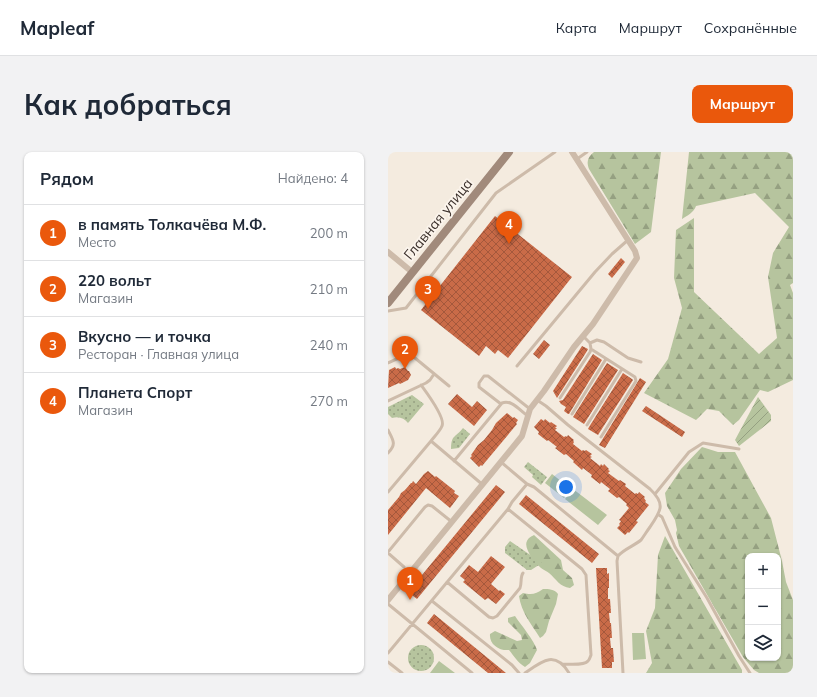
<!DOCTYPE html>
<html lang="ru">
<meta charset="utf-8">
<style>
:root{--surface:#fff;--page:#f2f2f3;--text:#1f2937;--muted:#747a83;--line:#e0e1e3;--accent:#ea580c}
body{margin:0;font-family:Mulish,sans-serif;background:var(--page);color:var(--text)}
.controls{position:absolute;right:12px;bottom:12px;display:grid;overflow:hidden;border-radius:8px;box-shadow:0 1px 3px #0004}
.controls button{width:36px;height:36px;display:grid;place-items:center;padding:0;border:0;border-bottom:1px solid var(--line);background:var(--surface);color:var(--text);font:20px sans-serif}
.you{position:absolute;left:178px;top:335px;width:14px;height:14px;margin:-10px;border:3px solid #fff;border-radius:50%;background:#1a73e8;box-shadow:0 0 0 6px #1a73e833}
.badge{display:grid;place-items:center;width:26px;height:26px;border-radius:50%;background:var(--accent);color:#fff;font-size:13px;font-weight:700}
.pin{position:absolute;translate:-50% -33px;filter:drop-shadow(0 1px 2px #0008)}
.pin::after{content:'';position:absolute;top:21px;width:14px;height:12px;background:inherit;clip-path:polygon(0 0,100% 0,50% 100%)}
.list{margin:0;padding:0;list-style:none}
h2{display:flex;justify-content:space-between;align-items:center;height:52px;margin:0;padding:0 16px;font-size:17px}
h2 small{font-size:13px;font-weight:400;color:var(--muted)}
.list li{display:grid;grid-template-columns:26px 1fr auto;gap:12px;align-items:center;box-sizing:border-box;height:56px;padding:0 16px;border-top:1px solid var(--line)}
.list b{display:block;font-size:15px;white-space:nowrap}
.list p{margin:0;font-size:13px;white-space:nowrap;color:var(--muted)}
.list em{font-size:13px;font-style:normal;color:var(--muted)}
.icon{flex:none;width:22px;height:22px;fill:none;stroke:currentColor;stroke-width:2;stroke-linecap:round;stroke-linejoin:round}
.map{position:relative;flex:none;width:405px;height:521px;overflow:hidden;border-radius:8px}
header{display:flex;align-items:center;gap:24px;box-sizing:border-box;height:56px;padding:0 20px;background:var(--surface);border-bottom:1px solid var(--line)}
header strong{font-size:19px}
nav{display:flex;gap:22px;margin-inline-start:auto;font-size:14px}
.intro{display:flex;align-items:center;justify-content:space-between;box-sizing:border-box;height:96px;padding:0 24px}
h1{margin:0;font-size:28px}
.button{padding:10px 18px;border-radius:8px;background:var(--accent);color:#fff;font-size:14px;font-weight:700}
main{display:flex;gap:24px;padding:0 24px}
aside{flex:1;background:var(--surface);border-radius:8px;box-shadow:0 1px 3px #0004}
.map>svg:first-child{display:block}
.forest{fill:url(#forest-firs);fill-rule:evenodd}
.park{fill:url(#park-dots)}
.garden{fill:url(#garden-furrows)}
.pitch{fill:#b6c49e}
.building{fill:url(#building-cross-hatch)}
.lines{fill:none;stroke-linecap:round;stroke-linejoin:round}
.service{stroke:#cdbbaa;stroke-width:3}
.minor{stroke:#cdbbaa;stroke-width:6}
.secondary{stroke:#a18a7b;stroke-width:8}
.labels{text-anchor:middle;stroke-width:3.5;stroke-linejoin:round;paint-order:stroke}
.street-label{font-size:14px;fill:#3a2f2a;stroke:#fbf4ec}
</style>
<header>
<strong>Mapleaf</strong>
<nav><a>Карта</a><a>Маршрут</a><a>Сохранённые</a></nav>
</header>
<div class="intro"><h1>Как добраться</h1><a class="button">Маршрут</a></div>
<main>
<aside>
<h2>Рядом<small>Найдено: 4</small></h2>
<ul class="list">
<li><span class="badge">1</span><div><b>в память Толкачёва М.Ф.</b><p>Место</p></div><em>200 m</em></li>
<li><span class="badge">2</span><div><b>220 вольт</b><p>Магазин</p></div><em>210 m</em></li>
<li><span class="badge">3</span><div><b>Вкусно — и точка</b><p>Ресторан · Главная улица</p></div><em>240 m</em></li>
<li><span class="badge">4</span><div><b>Планета Спорт</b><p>Магазин</p></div><em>270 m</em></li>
</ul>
</aside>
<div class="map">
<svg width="405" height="521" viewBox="0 0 405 521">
<defs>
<pattern id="forest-firs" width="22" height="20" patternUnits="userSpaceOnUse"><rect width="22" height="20" fill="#b6c49e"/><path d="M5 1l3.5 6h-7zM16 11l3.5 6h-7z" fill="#95a081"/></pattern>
<pattern id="park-dots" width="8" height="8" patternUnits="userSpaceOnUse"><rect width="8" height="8" fill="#b6c49e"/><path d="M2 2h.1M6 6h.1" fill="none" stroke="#95a081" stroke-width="1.8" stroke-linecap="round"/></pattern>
<pattern id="garden-furrows" width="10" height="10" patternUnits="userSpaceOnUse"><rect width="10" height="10" fill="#b6c49e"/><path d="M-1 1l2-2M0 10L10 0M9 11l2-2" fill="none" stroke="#95a081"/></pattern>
<pattern id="building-cross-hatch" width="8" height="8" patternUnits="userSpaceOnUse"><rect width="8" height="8" fill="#c96b48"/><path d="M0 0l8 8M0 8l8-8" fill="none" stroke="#a4583c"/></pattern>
</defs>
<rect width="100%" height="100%" fill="#f4ebdf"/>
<!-- forest -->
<path class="forest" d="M206,0H273L263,80L247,92L201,17C198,9 200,5 206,0Z
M301,0H405V131L402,133L405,141V228L380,240L372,238L351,268L345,273L331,259L319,257L308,268L256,241L280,207L294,156L286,126L288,78L306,66V140L371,202L389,186L380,125L385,101L401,75L367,41L308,54C306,60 299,64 294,67Z
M314,295L330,300H347L383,366L394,409L398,430L405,448V521H371L366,518L355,505L291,394L288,381L289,378L287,368L279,354L277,341L293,317ZM360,404H390V506H360Z
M146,383L173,408L175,418L184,426L186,433L182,436C172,435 168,427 161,421C159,419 155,418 153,416C147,411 135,396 139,389C140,386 144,384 146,383Z
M277,384L354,518V521H258L264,511L258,479L267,456L270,403Z
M155,437C161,437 166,437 170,442L168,452L161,469L158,480L155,484L152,486C144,473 133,460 131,444L135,441C144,443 148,442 155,437Z
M127,464C133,473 146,488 149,498L142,511L137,515C130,511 126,504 121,498C111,499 101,492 102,482L107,479L129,489L134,488L133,483L120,470V466Z"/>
<!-- park -->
<path class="park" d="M24,243L36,252L20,271C16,266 11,264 4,266L0,262V255Z
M75,276L82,282L71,296L63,297C63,283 67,286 75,276Z
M140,310L159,325L153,333L144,325L145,323L136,315Z
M122,389L154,411L143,418H139L117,401V395Z
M20 506a13 13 0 1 1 26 0a13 13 0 1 1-26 0Z"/>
<!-- garden -->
<path class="garden" d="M370,245L383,263V269L351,294L347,288Z"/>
<!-- pitch -->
<path class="pitch" d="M164,322L183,337L176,346L157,331Z
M185,337L219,363L210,373L177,347Z
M244,481H256L258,507L245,508Z
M51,509L67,521H42Z"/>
<!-- building -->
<path class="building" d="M107,64L184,125L120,206L110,198L107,202L98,194L91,204L33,158Z
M233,106L237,110L224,126L220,122Z
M156,188L162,193L151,207L145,202Z
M194,194L200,197L199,199L169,246L165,239Z
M205,202L214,208L181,262H180L176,259L178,255L173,252L171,249L175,248Z
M219,211L230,218L196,272L185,265Z
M7,215L8,217L10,216L12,217L17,215L20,219H21L23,223L20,228L12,232L11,231L0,236L1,218Z
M235,221L244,227L245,228L210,283L200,277L201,275Z
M252,226L258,230L217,296L211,293Z
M69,242L84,255L89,249L99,258L86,274L60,252Z
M258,254L297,280L294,285L254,259Z
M119,261L125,266L126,265L130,268L128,271L129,272L94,314L93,313L91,315L82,306L84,304L83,303L90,293L96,288L104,278L108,271Z
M153,267L156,269L157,267L162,271L163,270L169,274L167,276H169L167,278L176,285L178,284L179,285L180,283L186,288L185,289L186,290L185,292L194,299L195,298L197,299L198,298L204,302L202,304L204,305L202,306L212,314L213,312L215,314L216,312L221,317L220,318L222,319L220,321L231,329L232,328L238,332L237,334L247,342L248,341L250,342L251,340L257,345L256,346L258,349L257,350L261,353L248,369L250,370L241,381L240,380L237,383L229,376L232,373L231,372L233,369L231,368L241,356L238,353L239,352L231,345L229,346L220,339L222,337L213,330L212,332L203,325L204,323L195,316L194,318L185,310L186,309L178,302L176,303L167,296L169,295L160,288L159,289L150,282L151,280L146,275Z
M40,319L47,325L48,324L67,339L66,341L71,344L62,356L38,336L0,383V358L11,345L13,341L17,338L23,331H24L25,329L28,332L36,322Z
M108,333L117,340L29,447L20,440Z
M138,343L211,402L204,411L131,352Z
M103,404L117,415L103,432L111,439L112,438L117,442L108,452L100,446L97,448L75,430L77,428L72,424L81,413L90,420Z
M208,416H219V422L221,421V436H220V447H222L223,461H221L222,471H223L224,486H222L223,496H225L226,510H224V516H214Z
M46,462L118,521H100L67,494L39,471Z"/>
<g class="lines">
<!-- service -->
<path class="service" d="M189,7L199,0
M0,159L18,156L108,41L167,0
M195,184L202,191L203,197L247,225L248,229L213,285
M202,191L209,188L216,190L240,206L253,210
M0,211C9,207 17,201 27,206L61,234
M129,214L207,120L224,102L240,88
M33,233C38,240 58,266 54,274C52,279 46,285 43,289L95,333
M172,246L202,200L203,197
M149,248L158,254L180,273L262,337C278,352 273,359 262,375C259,379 256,384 253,388C246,394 236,397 230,404
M0,249L38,231L42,228L46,222
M113,252L91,235V231L96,224H100L142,257
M184,262L218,207
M199,273L234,217
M0,278C5,288 9,292 0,301
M66,309L114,251C124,247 132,259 140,264
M113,310L139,332L146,335L230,404
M0,340L43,289
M267,342L301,300L315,291L351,297
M120,357L194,417L198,423L203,503C202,505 202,507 200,509C196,514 180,512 174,512
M271,363L274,365L287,395L319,446L351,504L362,521
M0,400L37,355L40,353L44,354L64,370
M0,401L16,415
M230,404L229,409L235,521
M59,430L101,465L105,466L109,464L132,436C134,431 132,425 135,421
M44,449L124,513L131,521
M0,452L84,521
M0,501L120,357L124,350L139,332
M0,510L14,521
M137,521C154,509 167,498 181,521"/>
<!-- minor -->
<path class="minor" d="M0,100L24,120
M0,448L134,284L142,257L156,239L186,195L205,172L249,106L247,99L184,0"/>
<!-- secondary -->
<path class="secondary" d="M0,151L121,0"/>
</g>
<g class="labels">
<!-- street labels -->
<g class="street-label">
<text transform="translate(50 67) rotate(-51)" y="5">Главная улица</text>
</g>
</g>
</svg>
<div class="controls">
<button>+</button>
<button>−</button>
<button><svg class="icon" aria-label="layers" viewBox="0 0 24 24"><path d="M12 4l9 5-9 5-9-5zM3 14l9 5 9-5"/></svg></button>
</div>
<div class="you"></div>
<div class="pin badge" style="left:22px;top:448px">1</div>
<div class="pin badge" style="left:17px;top:217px">2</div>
<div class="pin badge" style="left:40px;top:157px">3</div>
<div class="pin badge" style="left:121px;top:92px">4</div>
</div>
</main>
